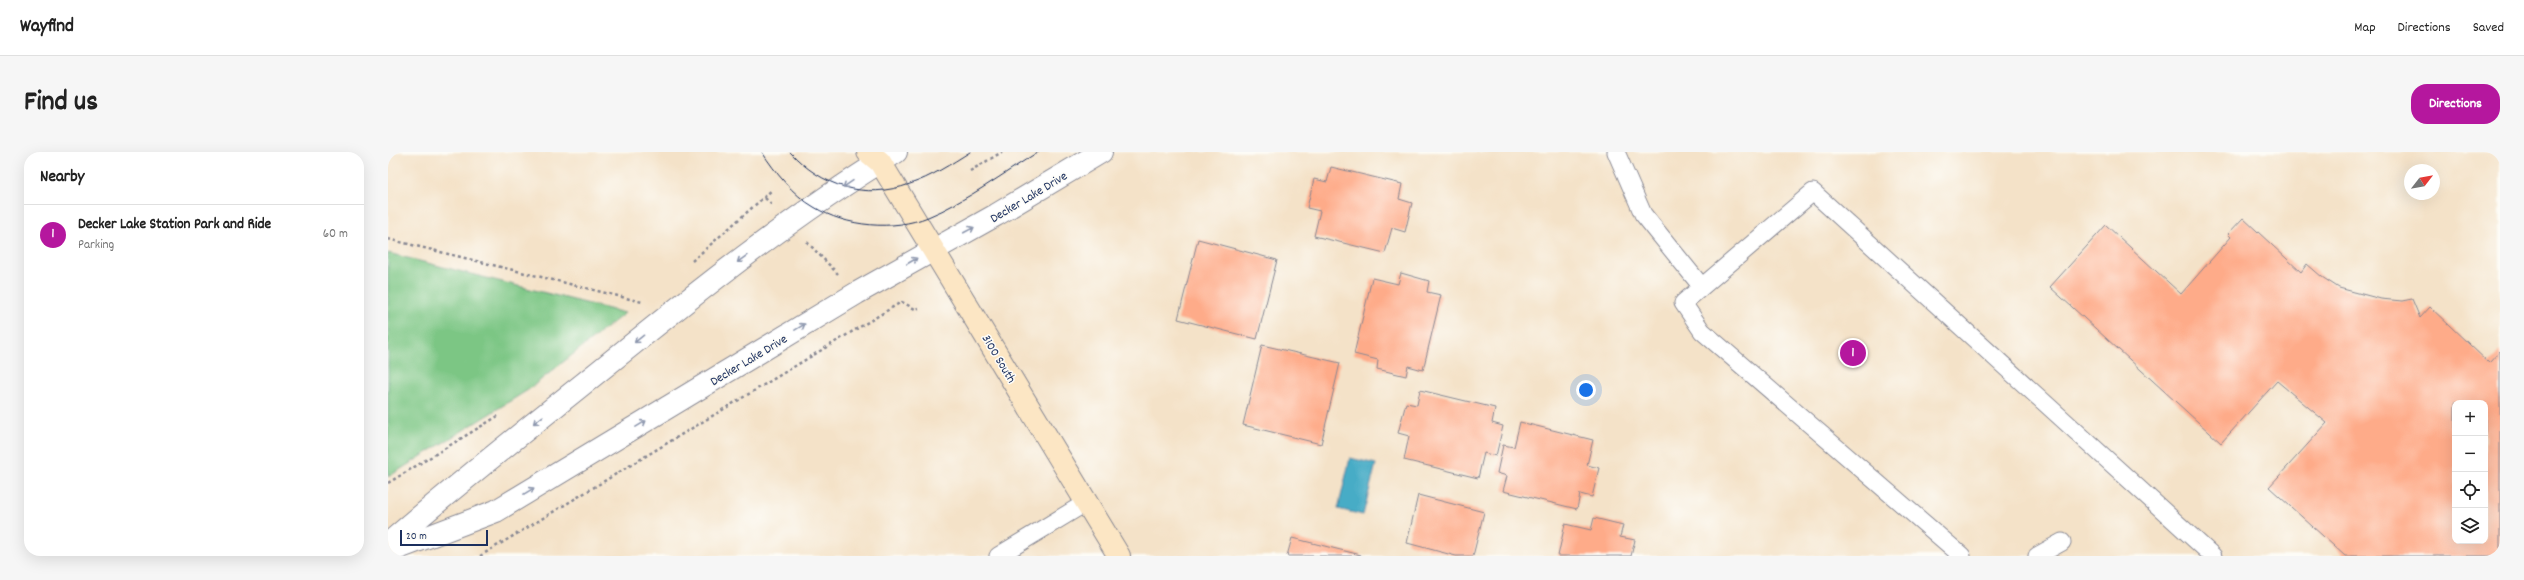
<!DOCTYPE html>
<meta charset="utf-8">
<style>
:root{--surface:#fff;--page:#f6f6f6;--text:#222;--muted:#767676;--line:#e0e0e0;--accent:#b5179e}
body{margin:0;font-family:Dekko,sans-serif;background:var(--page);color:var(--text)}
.controls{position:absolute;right:12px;bottom:12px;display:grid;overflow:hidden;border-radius:8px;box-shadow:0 4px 16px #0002}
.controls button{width:36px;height:36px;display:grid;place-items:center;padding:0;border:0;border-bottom:1px solid var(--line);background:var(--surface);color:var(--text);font:20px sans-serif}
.compass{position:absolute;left:2016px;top:12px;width:36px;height:36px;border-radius:50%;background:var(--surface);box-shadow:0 4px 16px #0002;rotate:59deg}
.scale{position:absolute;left:12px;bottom:10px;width:88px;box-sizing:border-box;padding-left:4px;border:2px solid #1b2f5e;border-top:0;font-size:11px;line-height:14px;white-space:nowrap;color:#1b2f5e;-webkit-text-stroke:3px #fdfcf7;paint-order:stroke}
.you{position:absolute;left:1198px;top:238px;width:14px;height:14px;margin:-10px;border:3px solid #fff;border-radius:50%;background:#1a73e8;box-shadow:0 0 0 6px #1a73e833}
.badge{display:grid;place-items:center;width:26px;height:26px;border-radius:50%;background:var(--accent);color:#fff;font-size:13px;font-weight:700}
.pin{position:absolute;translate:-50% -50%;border:2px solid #fff;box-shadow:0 1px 4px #0006}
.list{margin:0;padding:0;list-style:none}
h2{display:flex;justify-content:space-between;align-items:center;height:52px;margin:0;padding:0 16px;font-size:17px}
h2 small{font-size:13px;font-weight:400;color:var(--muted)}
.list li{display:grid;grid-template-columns:26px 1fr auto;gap:12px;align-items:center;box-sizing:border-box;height:60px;padding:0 16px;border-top:1px solid var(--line)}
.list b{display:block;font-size:15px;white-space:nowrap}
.list p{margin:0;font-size:13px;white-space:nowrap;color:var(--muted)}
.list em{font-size:13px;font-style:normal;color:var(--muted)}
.icon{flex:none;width:22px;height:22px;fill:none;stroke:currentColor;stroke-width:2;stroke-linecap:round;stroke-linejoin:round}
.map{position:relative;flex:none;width:2112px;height:404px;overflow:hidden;border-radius:16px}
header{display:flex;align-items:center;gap:24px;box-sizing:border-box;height:56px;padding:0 20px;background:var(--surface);border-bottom:1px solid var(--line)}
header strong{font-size:19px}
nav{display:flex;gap:22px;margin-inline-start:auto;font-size:14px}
.intro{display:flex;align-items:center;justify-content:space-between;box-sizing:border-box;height:96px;padding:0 24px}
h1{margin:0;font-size:28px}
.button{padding:10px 18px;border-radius:16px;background:var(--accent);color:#fff;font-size:14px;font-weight:700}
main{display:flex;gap:24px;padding:0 24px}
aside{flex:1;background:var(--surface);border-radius:16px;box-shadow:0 4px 16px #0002}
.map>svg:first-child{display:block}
.green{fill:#7bc684;stroke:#4b7a71}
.water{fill:#47acc6;stroke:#316e92}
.building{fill:#feab89;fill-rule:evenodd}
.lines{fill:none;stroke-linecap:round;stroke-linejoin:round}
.service-casing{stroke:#888893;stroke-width:19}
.tertiary-casing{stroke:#888893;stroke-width:24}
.secondary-casing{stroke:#888893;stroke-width:24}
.path{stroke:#888893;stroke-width:2.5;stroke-dasharray:3 3;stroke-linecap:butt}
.service{stroke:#fff;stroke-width:17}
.tertiary{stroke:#fff;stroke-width:22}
.secondary{stroke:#fce6c4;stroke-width:22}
.tram{stroke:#1b2f5e;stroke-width:1}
.oneway{stroke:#8d97ae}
.labels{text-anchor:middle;stroke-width:3;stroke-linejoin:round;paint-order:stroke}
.street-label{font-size:13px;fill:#1b2f5e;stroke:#fdfcf7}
</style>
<header>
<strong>Wayfind</strong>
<nav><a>Map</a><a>Directions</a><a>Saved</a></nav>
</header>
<div class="intro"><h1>Find us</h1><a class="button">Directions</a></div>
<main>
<aside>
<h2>Nearby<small></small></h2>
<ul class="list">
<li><span class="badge">1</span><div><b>Decker Lake Station Park and Ride</b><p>Parking</p></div><em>60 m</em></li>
</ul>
</aside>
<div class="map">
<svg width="2112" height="404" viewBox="0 0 2112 404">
<rect width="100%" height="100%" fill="#fdfcf7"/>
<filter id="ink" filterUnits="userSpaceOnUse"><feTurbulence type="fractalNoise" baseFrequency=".025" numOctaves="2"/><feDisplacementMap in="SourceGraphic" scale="8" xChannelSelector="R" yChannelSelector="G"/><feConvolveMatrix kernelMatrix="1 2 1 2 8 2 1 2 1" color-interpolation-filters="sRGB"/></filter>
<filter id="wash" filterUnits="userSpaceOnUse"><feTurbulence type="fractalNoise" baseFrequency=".012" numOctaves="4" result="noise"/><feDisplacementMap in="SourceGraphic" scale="16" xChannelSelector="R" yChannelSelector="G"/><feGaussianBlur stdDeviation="0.9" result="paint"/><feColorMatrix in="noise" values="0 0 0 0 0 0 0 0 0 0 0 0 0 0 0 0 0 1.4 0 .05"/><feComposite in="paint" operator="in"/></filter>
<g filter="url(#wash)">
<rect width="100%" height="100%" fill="#f4e2c8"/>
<!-- green -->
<path class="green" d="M0,101L237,161L140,238L0,325Z"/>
<!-- water -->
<path class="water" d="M962,306L988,312L975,363L950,357Z"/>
<g id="blocks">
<!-- building -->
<path class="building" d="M943,15L1014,32L1011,47L1024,51L1017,80L1004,76L997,101L926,84L932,59L919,56L926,27L939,30Z
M1855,66L1913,120L1919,112L1934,125L1951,136L1993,147L2014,149L2024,147L2032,166L2042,155L2101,211L2112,199V404H1957L1881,335L1939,271L1889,229L1833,291L1662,135L1718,73L1793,142L1843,85L1840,82ZM2067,251H2097V389H2067Z
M810,87L889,108L869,187L790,167Z
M1013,121L1041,129L1039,140L1053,143L1035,218L1020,214L1018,224L989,217L990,208L966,202L984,126L1010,132Z
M874,193L952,211L933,292L855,273Z
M1032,238L1107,256L1104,271L1115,274L1108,304L1096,301L1090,326L1016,308L1021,284L1010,281L1018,251L1029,253Z
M1132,270L1205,288L1199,313L1211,316L1204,345L1192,342L1189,357L1115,339L1119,324L1109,321L1115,293L1126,295Z
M1030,343L1096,360L1085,404H1068L1019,391Z
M1206,366L1235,373L1232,385L1247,388L1243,404H1170L1177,372L1203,378Z
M904,386L973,403V404H899Z"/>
</g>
</g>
<g filter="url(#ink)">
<use href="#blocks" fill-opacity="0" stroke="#888893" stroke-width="1"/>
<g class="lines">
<defs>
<path id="service" d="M1228,0L1255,62L1314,135
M610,404L699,350
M1574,404L1314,179L1295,151L1425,40L1825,404
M1649,404L1674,390"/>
<path id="tertiary" d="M0,392C70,331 143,274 215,216C309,140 405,63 508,0
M0,400L108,359L469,141L608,63L713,0"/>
<path id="secondary" d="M480,0L492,10L731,404"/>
</defs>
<!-- service casing -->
<use href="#service" class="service-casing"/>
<!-- tertiary casing -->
<use href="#tertiary" class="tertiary-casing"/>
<!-- secondary casing -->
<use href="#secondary" class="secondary-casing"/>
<!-- path -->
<path class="path" d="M582,19L614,0
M377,46L384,53
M0,87L254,150
M419,90L450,122
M304,109L384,38
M0,331L110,264
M92,404L510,152L514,150L527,157L531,156"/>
<!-- service -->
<use href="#service" class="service"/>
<!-- tertiary -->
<use href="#tertiary" class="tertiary"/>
<!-- secondary -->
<use href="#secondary" class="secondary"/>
<!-- tram -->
<path class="tram" d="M374,0C387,20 405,43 426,55C458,75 506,79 540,65C577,50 616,21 650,0
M402,0C434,35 477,48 522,32C543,25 563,12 582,0"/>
</g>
<!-- one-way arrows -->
<defs><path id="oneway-shaft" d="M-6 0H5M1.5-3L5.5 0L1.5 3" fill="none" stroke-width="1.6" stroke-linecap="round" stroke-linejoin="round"/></defs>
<g class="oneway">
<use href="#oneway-shaft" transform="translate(460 32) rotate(146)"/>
<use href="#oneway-shaft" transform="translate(581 78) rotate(-28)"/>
<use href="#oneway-shaft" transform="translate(354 107) rotate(144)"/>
<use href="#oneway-shaft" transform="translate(524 109) rotate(-30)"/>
<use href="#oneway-shaft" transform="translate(412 175) rotate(-31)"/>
<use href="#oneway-shaft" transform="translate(251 187) rotate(141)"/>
<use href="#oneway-shaft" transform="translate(150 268) rotate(142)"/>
<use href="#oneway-shaft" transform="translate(253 272) rotate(-31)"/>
<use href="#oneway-shaft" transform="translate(141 339) rotate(-31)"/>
</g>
</g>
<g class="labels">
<!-- street labels -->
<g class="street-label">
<text transform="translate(640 44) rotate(-31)" y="5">Decker Lake Drive</text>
<text transform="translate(612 206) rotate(59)" y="5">3100 South</text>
<text transform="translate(360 207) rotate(-31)" y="5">Decker Lake Drive</text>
</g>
</g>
</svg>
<div class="controls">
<button>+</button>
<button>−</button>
<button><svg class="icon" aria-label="locate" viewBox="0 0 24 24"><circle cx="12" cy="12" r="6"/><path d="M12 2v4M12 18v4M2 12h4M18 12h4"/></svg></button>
<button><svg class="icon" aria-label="layers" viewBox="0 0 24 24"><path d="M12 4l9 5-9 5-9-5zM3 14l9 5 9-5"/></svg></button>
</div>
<svg class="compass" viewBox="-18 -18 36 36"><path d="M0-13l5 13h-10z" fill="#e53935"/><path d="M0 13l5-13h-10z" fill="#767676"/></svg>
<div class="scale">20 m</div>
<div class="you"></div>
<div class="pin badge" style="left:1465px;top:201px">1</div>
</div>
</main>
